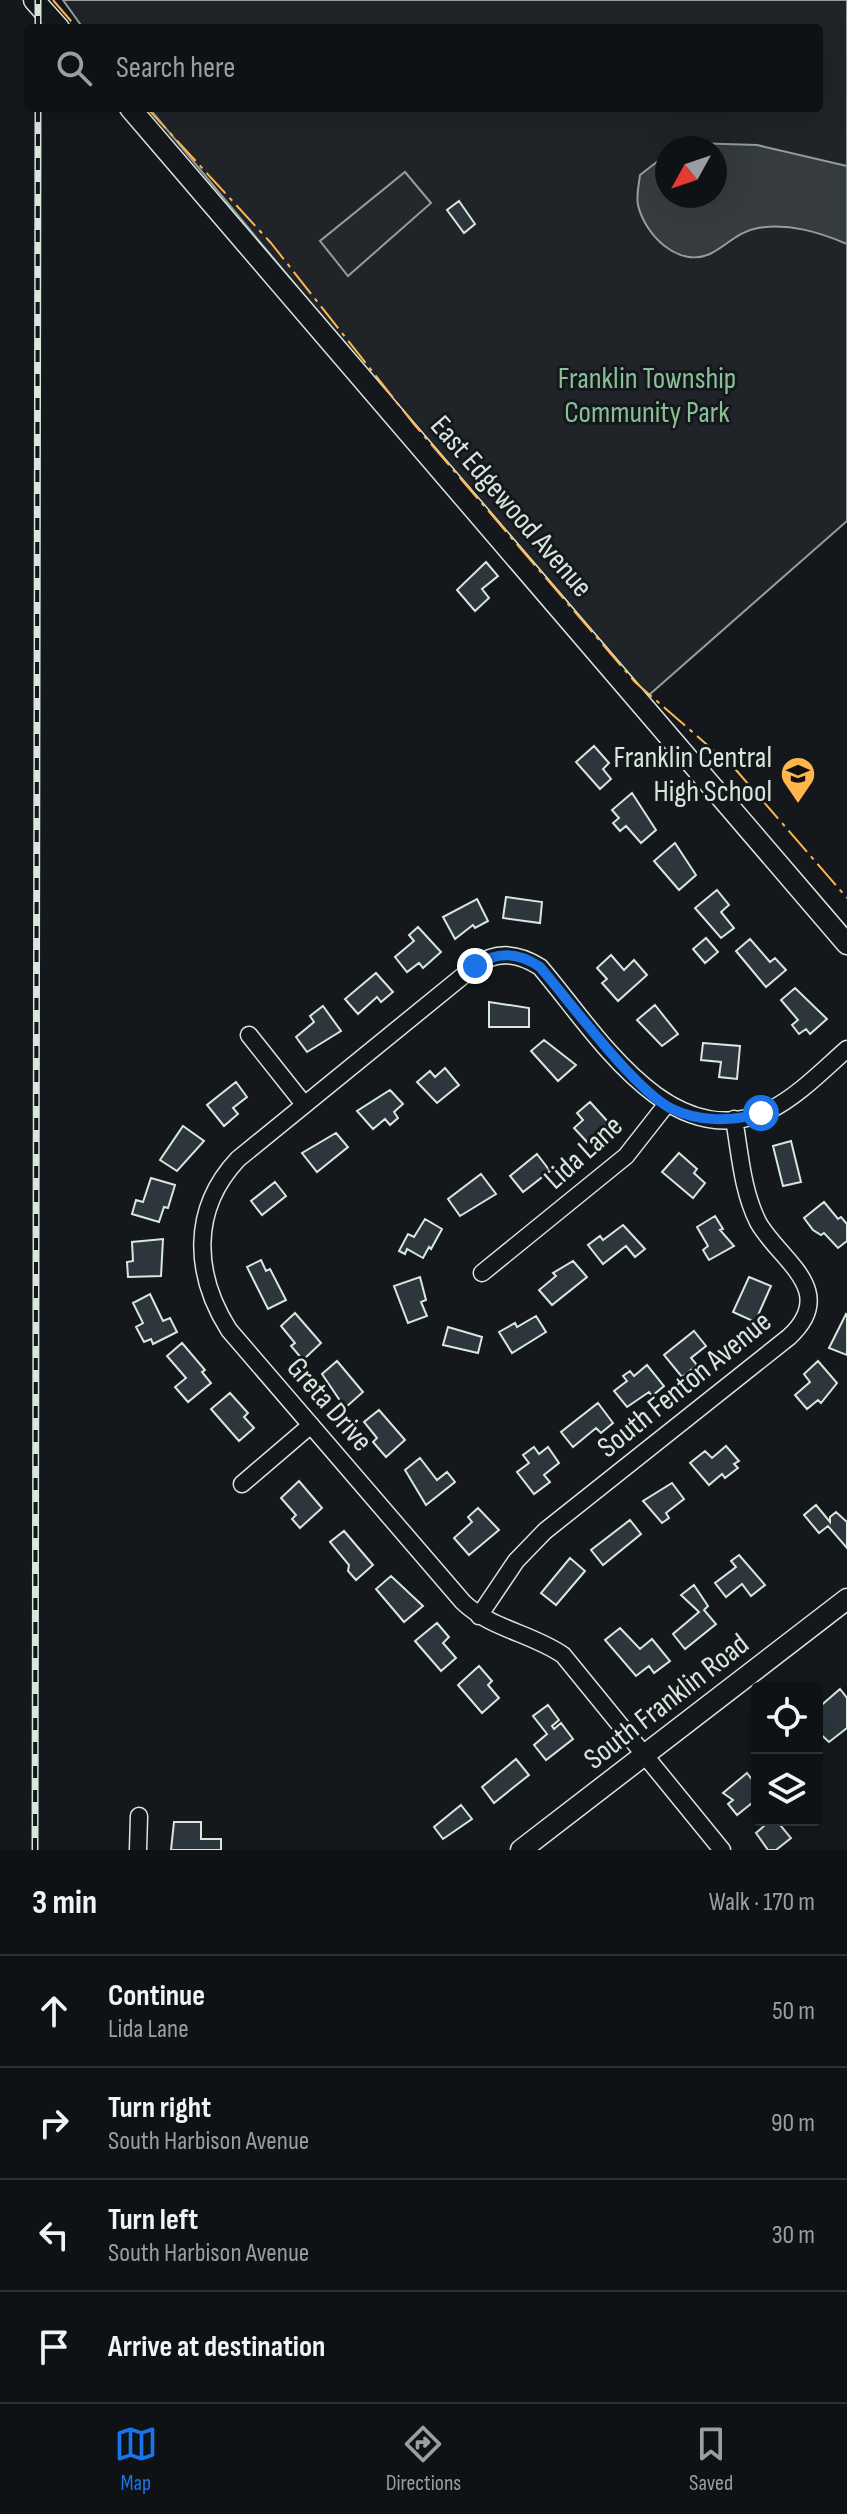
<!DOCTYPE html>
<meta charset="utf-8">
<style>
:root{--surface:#0f1215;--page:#1d2022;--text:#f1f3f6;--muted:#9b9ea0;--line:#2f3234;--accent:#1a73e8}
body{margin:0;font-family:"Sofia Sans Condensed",sans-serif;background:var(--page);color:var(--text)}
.controls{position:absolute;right:24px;bottom:24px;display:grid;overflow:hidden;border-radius:8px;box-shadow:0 8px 32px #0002}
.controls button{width:72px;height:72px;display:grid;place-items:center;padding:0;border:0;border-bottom:2px solid var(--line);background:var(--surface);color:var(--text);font:40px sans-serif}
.compass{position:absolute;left:655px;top:136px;width:72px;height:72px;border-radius:50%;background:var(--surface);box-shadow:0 8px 32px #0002;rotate:230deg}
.stop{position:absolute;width:24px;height:24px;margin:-18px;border:6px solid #1a73e8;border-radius:50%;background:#fff}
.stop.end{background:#1a73e8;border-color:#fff;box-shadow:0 2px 8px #0008}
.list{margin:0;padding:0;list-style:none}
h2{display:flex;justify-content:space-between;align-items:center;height:104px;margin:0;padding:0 32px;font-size:34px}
h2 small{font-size:26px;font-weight:400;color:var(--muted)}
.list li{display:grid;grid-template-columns:52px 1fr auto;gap:24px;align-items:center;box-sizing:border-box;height:112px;padding:0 32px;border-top:2px solid var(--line)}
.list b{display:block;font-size:30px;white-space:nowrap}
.list p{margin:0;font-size:26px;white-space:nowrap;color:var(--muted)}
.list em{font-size:26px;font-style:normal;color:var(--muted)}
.icon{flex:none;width:44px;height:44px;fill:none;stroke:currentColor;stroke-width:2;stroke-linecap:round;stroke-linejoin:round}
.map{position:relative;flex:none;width:847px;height:1850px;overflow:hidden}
.search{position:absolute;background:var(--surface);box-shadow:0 8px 32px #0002;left:24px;right:24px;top:24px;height:88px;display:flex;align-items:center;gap:20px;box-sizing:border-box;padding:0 28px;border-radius:8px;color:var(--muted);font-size:30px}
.sheet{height:552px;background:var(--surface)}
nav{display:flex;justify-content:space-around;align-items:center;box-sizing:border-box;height:112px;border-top:2px solid var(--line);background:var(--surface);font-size:22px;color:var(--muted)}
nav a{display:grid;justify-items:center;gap:4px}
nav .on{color:var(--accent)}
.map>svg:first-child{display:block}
.green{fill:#202428;stroke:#939e99;stroke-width:2;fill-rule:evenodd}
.parking{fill:#24282b;stroke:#939e99;stroke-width:2}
.water{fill:#363b3e;stroke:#939e99;stroke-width:2}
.building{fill:#2c363c;stroke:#d8e6dc;stroke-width:2}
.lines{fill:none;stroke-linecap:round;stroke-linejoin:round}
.minor-casing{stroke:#d8e6dc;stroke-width:19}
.major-casing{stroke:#d8e6dc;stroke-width:23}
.minor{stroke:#14181c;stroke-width:16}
.major{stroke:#14181c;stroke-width:20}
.rail-casing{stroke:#d8e6dc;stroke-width:7}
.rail{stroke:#14181c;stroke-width:4;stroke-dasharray:12;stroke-linecap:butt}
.power{stroke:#ffb74d;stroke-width:2;stroke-dasharray:28 6 4 6;stroke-linecap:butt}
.route{stroke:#1a73e8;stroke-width:10}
.labels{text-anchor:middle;stroke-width:6;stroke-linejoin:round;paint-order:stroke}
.park-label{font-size:30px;fill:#8ac095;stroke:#14181c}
.street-label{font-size:30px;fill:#d8e6dc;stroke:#14181c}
.poi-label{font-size:30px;fill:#d8e6dc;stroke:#14181c;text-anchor:end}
</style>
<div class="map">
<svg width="847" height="1850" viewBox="0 0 847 1850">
<rect width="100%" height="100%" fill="#14181c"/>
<!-- green -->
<path class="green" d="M63,0H847V521L641,702L149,108H819V28H83ZM667,148H715V196H667Z"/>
<!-- parking -->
<path class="parking" d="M405,172L431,203L348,276L320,241Z"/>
<!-- water -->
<path class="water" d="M692,143L757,145L847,166V244C819,232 789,223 758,228C739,231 726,246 710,254C678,268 645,235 638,205C636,196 639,184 640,175L667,154V196H715V148H681Z"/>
<!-- building -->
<path class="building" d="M459,201L475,224L464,233L447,210Z
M486,562L498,576L482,589L489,598L475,611L457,590Z
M594,746L609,763L603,769L611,779L600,789L576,762Z
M632,793L656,830L641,843L626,826L620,831L613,823L619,818L612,810Z
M675,843L696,875L679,890L654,861Z
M717,890L729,905L721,912L734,928L721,938L695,908Z
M506,897L542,902L540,923L503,918Z
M477,899L488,921L475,928L473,925L455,939L443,917Z
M418,927L441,952L423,968L419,963L407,972L395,957L414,941L409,935Z
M706,938L718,952L705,963L693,949Z
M750,939L770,962L775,958L786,970L766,987L736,951Z
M611,955L624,970L634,960L647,975L618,1001L602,983L607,979L597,968Z
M376,973L393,992L381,1002L377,997L358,1014L345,999Z
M795,988L827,1019L810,1034L806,1029L799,1034L792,1025L798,1020L781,1000Z
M489,1002L529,1008V1027H489Z
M655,1005L678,1034L662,1046L637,1020Z
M323,1006L341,1031L307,1052L296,1037L314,1022L310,1016Z
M544,1040L576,1065L558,1081L531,1051Z
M703,1043L740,1046L737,1079L719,1077L721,1062L701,1060Z
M445,1068L459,1085L437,1103L417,1082L430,1071L435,1077Z
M236,1082L247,1097L233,1108L238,1114L224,1126L207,1105Z
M390,1090L403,1104L394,1112L398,1118L390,1125L385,1119L373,1129L357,1111Z
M590,1102L609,1123L587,1142L574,1128L583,1120L577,1113Z
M183,1126L204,1141L177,1171L160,1160Z
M336,1133L348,1147L317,1172L302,1153Z
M791,1141L801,1182L783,1186L773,1146Z
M679,1153L697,1169L694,1173L705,1183L693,1198L662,1172Z
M537,1154L550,1171L523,1192L510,1176Z
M481,1174L496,1194L460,1216L448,1199Z
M151,1178L175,1185L168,1208L164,1207L159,1222L132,1214L136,1200L143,1202Z
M275,1182L286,1196L262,1215L251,1201Z
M824,1202L838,1219L841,1217L847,1224V1241L838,1248L824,1233L821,1235L813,1230L804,1218Z
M715,1216L723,1229L720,1230L734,1246L709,1260L703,1250L708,1246L697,1227Z
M425,1219L442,1229L431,1249L429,1247L423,1258L407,1249L405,1254L399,1251L408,1234L414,1237Z
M623,1225L645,1249L635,1257L626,1246L603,1264L588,1245L600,1236L603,1240Z
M163,1239L161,1276L128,1277L127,1262L133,1261L132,1242Z
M261,1260L266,1271L270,1269L286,1300L268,1309L247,1267Z
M573,1261L587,1277L552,1305L539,1290L556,1276L553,1273Z
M420,1277L426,1300L421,1302L427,1316L408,1323L394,1286Z
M749,1277L771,1286L755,1322L733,1312Z
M150,1294L163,1321L170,1318L177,1332L153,1344L151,1339L144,1342L136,1327L143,1323L133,1303Z
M295,1313L321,1343L303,1360L291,1346L295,1343L281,1326Z
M846,1314L847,1315V1355L829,1348Z
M536,1316L546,1332L512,1353L499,1332L515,1323L517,1327Z
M448,1327L482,1337L478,1353L443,1345Z
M694,1331L706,1346L691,1358L697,1365L682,1377L664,1355Z
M182,1343L205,1370L202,1372L211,1383L188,1402L175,1387L186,1378L167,1356Z
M337,1361L363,1392L345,1408L322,1374Z
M818,1361L837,1383L821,1403L818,1400L807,1409L795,1395L810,1382L804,1374Z
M647,1365L664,1386L652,1396L649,1392L627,1407L614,1391L627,1381L623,1376L630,1371L634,1376Z
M230,1393L248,1413L244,1417L254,1428L239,1441L211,1409Z
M598,1403L613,1423L601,1433L596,1428L573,1447L561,1432Z
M379,1410L405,1440L386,1457L373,1442L377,1438L364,1422Z
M726,1446L739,1461L734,1464L738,1468L725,1478L722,1474L709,1485L690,1463L705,1451L712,1458Z
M534,1447L539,1454L548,1447L559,1463L544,1475L550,1482L534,1494L517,1472L529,1463L523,1455Z
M420,1458L437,1480L447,1472L455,1482L426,1505L405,1470Z
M299,1481L322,1508L300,1528L292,1519L296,1515L281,1498Z
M672,1483L684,1499L666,1513L669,1518L662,1523L643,1501Z
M816,1505L830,1522V1517L836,1512L847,1522V1548L828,1526L819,1533L804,1515Z
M478,1508L499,1530L469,1555L454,1538L472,1522L468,1517Z
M630,1520L641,1534L603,1565L591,1550Z
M344,1531L373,1565L356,1580L348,1571L349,1565L330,1542Z
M739,1555L765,1585L751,1596L742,1584L726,1597L715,1583L736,1567L731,1561Z
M570,1558L585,1571L556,1605L541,1593Z
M391,1576L423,1606L404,1622L376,1589Z
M694,1585L708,1606L704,1610L716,1624L685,1649L673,1634L699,1612L681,1595Z
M437,1623L449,1637L443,1643L456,1658L441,1671L415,1641Z
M620,1628L640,1649L652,1639L670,1661L654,1673L649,1666L636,1676L605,1640Z
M479,1666L492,1681L488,1685L499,1698L482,1713L458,1685Z
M840,1689L847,1698V1728L829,1742L817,1731V1709Z
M548,1705L559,1720L552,1726L554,1729L561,1723L573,1739L546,1760L534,1745L547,1734L533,1716Z
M516,1759L529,1775L494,1803L482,1787Z
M747,1773L757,1786V1799L737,1815L728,1804L733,1800L723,1793Z
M461,1805L472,1819L443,1839L434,1827Z
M771,1820H776L791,1838L776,1850H768L756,1833Z
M174,1822H201V1839H221V1850H171Z"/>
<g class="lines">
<defs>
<path id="minor" d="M249,1035L303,1103
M482,1273L626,1156L666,1105
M242,1484L311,1425
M479,1616L516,1561L545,1531L789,1337C840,1290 778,1259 758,1222C742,1190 740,1153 734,1119
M138,1850L139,1816
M722,1850L563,1655C531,1633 491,1629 463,1602L229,1330C194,1275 190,1210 238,1159L475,966C497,950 518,953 540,967C595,1031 669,1158 770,1110C798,1096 823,1070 847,1049"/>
<path id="major" d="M34,0L59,28
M130,108L847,944
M521,1850L847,1599"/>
</defs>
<!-- minor casing -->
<use href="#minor" class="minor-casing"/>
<!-- major casing -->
<use href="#major" class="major-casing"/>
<!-- minor -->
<use href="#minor" class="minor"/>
<!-- major -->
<use href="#major" class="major"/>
<defs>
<path id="rail" d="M38,28V0
M35,1850L38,108"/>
</defs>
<!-- rail casing -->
<use href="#rail" class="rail-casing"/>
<!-- rail -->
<use href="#rail" class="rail"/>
<!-- power -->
<path class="power" d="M53,0L77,28
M147,108L271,243L413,423L635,682L736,770L847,898"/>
</g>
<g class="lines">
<!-- route -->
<path class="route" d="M475,966C497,951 518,952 540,967C571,1003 632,1087 670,1108C698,1122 731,1122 761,1113"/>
</g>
<!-- icons -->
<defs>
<symbol id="school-pin" viewBox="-11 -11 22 30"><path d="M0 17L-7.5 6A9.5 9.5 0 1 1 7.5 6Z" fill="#ffb74d" stroke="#14181c"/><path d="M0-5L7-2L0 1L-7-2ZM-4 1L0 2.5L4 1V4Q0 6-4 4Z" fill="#111"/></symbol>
</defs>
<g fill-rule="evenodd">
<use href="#school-pin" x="778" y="754" width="40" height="54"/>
</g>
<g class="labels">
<!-- park labels -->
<g class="park-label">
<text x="647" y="388">Franklin Township<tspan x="647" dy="34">Community Park</tspan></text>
</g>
<!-- street labels -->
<g class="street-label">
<text transform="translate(512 506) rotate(49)" y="10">East Edgewood Avenue</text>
<text transform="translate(583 1152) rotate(-42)" y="10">Lida Lane</text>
<text transform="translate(684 1384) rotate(-39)" y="10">South Fenton Avenue</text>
<text transform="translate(330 1404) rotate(49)" y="10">Greta Drive</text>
<text transform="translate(666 1701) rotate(-38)" y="10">South Franklin Road</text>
</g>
<!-- poi labels -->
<g class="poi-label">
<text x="772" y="767">Franklin Central<tspan x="772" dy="34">High School</tspan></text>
</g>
</g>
</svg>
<div class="controls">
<button><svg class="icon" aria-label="locate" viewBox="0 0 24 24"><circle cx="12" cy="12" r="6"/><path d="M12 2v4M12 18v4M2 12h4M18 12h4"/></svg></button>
<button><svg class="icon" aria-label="layers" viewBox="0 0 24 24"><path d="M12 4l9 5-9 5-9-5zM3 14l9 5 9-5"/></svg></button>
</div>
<svg class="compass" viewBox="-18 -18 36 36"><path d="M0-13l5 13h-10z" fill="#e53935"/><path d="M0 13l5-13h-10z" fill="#9b9ea0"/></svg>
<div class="stop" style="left:761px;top:1113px"></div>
<div class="stop end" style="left:475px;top:966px"></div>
<div class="search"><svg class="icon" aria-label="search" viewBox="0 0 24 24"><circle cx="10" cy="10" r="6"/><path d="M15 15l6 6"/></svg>Search here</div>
</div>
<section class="sheet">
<h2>3 min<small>Walk · 170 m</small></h2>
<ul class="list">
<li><svg class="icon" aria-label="ahead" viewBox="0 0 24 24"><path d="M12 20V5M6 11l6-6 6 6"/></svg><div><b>Continue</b><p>Lida Lane</p></div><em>50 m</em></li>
<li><svg class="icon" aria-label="right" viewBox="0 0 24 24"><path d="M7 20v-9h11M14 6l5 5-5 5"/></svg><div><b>Turn right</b><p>South Harbison Avenue</p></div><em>90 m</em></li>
<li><svg class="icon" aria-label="left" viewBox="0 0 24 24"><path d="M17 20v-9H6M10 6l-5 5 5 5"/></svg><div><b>Turn left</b><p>South Harbison Avenue</p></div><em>30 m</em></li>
<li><svg class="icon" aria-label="arrive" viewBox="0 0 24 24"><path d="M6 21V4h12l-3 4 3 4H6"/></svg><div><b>Arrive at destination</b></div></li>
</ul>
</section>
<nav>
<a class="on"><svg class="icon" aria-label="map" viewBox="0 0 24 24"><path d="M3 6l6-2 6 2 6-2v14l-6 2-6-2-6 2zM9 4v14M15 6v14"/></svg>Map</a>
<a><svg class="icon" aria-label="directions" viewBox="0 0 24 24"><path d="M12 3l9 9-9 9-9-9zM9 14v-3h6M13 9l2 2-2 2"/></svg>Directions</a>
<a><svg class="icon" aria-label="saved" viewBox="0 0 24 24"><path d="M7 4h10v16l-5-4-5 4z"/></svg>Saved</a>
</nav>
